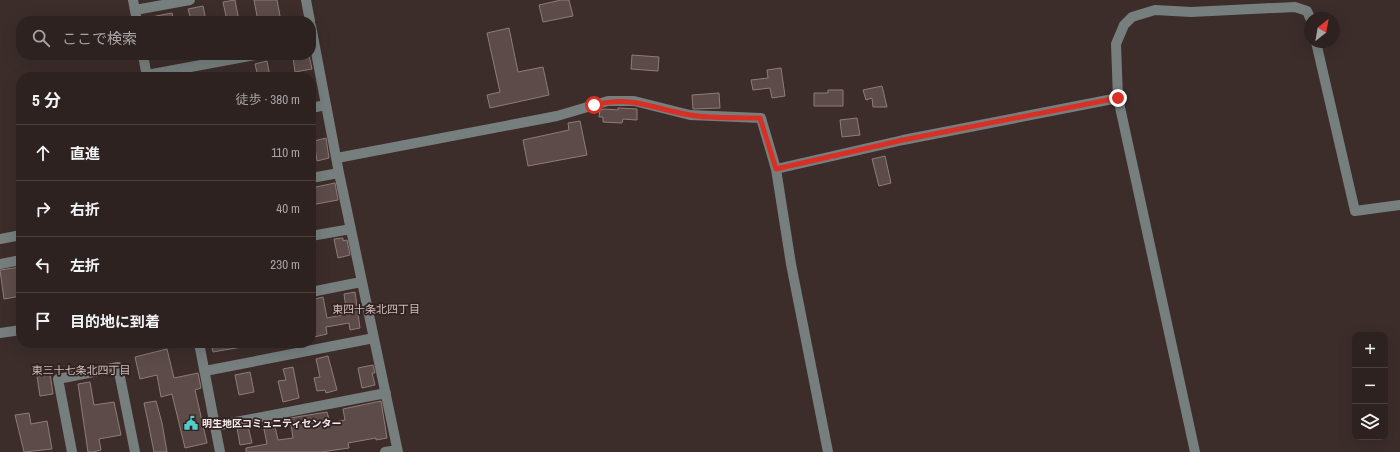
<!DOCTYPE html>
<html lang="ja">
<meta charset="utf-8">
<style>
:root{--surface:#2d2220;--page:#352a29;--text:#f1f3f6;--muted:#a7a4a5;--line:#483f3e}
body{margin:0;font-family:"Archivo Narrow","Noto Sans JP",sans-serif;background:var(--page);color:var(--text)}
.controls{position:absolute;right:12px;bottom:12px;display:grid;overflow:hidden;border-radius:8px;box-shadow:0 4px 16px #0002}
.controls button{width:36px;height:36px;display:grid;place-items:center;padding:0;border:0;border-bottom:1px solid var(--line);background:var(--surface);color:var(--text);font:20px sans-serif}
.compass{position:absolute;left:1304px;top:12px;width:36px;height:36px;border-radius:50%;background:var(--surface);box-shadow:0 4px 16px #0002;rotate:31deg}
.stop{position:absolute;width:12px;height:12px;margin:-9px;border:3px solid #d93025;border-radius:50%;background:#fff}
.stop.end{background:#d93025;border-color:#fff;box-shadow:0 1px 4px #0008}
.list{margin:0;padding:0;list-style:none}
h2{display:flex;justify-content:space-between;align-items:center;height:52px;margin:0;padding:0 16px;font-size:17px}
h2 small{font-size:13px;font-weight:400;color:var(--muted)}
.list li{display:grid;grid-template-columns:26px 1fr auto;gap:12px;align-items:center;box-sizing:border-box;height:56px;padding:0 16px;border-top:1px solid var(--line)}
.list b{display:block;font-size:15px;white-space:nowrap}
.list em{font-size:13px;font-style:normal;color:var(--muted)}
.icon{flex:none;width:22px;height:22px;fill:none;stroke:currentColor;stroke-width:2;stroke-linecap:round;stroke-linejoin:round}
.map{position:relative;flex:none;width:1400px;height:452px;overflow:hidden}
.search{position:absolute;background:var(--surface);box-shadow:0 4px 16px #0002;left:16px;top:16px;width:300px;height:44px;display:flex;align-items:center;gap:10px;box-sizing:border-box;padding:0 14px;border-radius:16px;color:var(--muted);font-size:15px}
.panel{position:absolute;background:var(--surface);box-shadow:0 4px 16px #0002;left:16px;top:72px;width:300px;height:276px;border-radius:16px}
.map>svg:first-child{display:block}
.building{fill:#5c4b49;stroke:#8e7c7a}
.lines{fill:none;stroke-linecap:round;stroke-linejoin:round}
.minor{stroke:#767e7e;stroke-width:10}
.route{stroke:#d93025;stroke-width:5}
.labels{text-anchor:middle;stroke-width:3.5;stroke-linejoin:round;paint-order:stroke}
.poi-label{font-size:10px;font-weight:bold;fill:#f6eceb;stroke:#322322;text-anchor:start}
.neighbourhood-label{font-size:11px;fill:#cfbcba;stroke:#322322}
</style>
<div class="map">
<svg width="1400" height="452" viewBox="0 0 1400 452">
<rect width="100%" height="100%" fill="#3c2d2b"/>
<!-- building -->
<path class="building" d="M235,0L239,21H227L223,2Z
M254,0H277L281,21H258Z
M561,0H569L573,16L543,22L539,5Z
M203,6L206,21L191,20L188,9Z
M172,13L174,21H151V17Z
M509,28L518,72L543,67L549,95L490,108L487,95L500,92L487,33Z
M309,55L312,69L295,72L293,57Z
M632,55L659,57L658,71L631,69Z
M267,61L270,77H258L255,64Z
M781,68L785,96L772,98L770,88L753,90L751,80L768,78L767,70Z
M882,86L887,107H873L872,98L866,100L863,90Z
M828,90H843V106H814V93H828Z
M719,93L720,108L693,109L692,95Z
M618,108L637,109V120L623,119L622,123L603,122V117H599L600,110L605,109L618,110Z
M857,118L860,135L842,137L840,120Z
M580,121L587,155L528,166L523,140L569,130L568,123Z
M326,138L329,158L317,161L314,141Z
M885,156L891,183L879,186L872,159Z
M335,183L338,200L311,205V188Z
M343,238V241L347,240L350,255L338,258L334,239Z
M21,267V296L4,299L0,270Z
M355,292L360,328L350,330L349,323L326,327L327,334L314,337L311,324L314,322L311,300L323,297L327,318L347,314L344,294Z
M211,343H242V347L213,352Z
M167,349L174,378L198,373L201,388L195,390L207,443L185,448L172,394L161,397L157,375L140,379L135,357Z
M328,356L337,390L326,393L325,390L317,391L314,378L320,377L316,359Z
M373,365L375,373H372L375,385L362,388L358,368Z
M293,367L299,398L283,402L278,381L286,380L283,369Z
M250,372L254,392L239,395L235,375Z
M50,374L53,394L40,396L37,376Z
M90,382L94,405L114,402L121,435L99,439L101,450L93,452H88L78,384Z
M156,401L162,423L167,452H154L148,422L144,403Z
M381,401L387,438L376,440V438L348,443L349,448L321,452H246V448L267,444L263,424L274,422L278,440L293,438L290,418L327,412L330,423L345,420L343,409Z
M29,413L31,424L47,421L52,449L24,452L15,415Z
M248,426L252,443L240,445L237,428Z"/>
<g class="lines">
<!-- minor -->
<path class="minor" d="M133,0L137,21
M306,0L310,21
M135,10L190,0
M311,26L339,173L398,452
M1316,42L1355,211L1400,205
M143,55L147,77
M147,75L255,55
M311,108L326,105
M337,158L557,116L608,101H634L690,115L761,118L776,169L791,264L828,452
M776,169L903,140L1118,98
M311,178L339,173
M311,236L351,229
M0,239L21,235
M0,264L21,260
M311,292L361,282
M0,333L21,330
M199,343L220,452
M205,371L374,338
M215,426L386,393
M72,452L58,379L118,367L135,452
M385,452L397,450
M1195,452L1118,98L1116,44L1124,25L1132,17L1155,10L1191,12L1295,7L1307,11L1310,18"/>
</g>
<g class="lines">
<!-- route -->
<path class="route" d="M594,105C633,95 653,109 690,115C713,119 737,117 760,118L776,169L903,140L1118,98"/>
</g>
<!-- icons -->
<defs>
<symbol id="civic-bare" viewBox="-9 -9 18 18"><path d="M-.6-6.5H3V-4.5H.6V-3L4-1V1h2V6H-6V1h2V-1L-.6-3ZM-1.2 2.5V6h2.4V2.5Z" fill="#53cdc9" stroke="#322322" stroke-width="2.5" paint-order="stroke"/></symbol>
</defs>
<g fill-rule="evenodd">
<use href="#civic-bare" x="181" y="413" width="20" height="20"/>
</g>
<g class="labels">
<!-- poi labels -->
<g class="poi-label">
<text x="202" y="427">明生地区コミュニティセンター</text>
</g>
<!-- neighbourhood labels -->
<g class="neighbourhood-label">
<text x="376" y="313">東四十条北四丁目</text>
<text x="81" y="374">東三十七条北四丁目</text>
</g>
</g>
</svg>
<div class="controls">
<button>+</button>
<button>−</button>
<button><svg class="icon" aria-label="layers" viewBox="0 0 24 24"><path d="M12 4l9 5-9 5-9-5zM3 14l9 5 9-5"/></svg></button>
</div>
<svg class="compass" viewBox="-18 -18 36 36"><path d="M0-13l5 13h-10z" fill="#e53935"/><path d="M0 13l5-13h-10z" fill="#a7a4a5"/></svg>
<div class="stop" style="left:594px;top:105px"></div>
<div class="stop end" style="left:1118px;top:98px"></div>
<div class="search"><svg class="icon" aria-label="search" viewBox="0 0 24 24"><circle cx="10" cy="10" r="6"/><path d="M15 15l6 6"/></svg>ここで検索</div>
<section class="panel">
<h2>5 分<small>徒歩 · 380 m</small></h2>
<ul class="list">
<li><svg class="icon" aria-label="ahead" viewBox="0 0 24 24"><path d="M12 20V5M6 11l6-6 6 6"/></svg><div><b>直進</b></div><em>110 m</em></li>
<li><svg class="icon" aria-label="right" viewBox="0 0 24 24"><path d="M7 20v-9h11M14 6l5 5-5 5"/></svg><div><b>右折</b></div><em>40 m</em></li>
<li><svg class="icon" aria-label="left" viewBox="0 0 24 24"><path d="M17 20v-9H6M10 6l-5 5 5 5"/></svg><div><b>左折</b></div><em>230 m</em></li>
<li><svg class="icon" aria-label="arrive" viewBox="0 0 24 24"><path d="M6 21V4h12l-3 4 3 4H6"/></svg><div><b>目的地に到着</b></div></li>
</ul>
</section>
</div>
